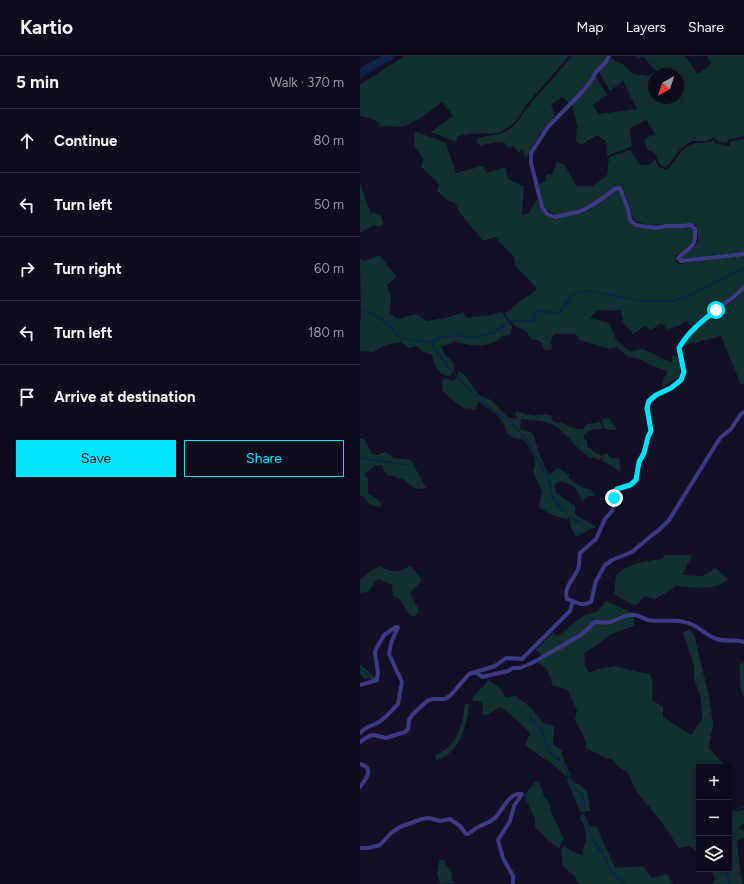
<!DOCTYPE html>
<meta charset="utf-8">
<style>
:root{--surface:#0e0b1c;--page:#171425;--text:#f1f3f6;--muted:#9b9ba3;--line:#2e2b3b;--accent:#00e5ff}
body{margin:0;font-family:Figtree,sans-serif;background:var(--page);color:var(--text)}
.controls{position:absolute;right:12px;bottom:12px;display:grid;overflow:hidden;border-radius:0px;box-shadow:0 2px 10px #0003}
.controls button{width:36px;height:36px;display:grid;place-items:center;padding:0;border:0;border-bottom:1px solid var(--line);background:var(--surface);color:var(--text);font:20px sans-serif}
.compass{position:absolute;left:288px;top:12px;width:36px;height:36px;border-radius:50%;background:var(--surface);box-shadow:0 2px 10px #0003;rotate:220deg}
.stop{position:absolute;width:12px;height:12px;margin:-9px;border:3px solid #00e5ff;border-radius:50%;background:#fff}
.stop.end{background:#00e5ff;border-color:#fff;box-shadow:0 1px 4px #0008}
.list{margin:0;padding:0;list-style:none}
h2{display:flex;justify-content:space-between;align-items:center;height:52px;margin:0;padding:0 16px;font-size:17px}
h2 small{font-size:13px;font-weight:400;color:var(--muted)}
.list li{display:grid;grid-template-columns:26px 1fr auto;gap:12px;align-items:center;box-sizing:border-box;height:64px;padding:0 16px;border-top:1px solid var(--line)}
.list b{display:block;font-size:15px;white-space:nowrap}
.list em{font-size:13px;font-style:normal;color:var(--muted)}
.actions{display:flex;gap:8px;padding:12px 16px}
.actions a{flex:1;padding:9px 0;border:1px solid var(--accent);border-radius:0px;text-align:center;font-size:14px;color:var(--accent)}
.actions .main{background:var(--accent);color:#111}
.icon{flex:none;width:22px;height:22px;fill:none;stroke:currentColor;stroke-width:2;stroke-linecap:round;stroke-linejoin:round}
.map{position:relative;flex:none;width:384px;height:828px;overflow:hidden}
header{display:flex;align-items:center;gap:24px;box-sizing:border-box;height:56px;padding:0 20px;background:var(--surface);border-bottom:1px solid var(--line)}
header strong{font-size:19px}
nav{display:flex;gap:22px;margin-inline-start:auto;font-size:14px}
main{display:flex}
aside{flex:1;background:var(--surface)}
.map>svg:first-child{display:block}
.green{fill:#12302f;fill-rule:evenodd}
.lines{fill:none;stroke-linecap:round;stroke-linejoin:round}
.stream{stroke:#0c2248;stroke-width:1.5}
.river{stroke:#0c2248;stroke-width:8}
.minor{stroke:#3d3a85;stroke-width:4}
.route{stroke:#00e5ff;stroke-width:5}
</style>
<header>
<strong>Kartio</strong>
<nav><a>Map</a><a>Layers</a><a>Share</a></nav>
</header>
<main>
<aside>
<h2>5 min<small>Walk · 370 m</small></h2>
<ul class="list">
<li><svg class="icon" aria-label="ahead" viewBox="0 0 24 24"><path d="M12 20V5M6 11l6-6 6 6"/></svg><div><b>Continue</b></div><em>80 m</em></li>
<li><svg class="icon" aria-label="left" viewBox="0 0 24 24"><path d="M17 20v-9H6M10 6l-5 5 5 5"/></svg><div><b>Turn left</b></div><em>50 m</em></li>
<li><svg class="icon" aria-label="right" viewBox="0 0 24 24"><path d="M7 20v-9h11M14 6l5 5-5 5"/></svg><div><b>Turn right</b></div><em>60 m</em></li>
<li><svg class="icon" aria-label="left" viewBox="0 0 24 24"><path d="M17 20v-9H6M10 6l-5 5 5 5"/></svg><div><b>Turn left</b></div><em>180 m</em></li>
<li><svg class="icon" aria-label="arrive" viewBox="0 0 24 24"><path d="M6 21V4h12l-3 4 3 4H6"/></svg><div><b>Arrive at destination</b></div></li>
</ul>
<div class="actions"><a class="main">Save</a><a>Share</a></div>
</aside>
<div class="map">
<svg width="384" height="828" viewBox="0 0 384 828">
<rect width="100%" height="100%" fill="#130f26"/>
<!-- green -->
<path class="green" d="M44,0H209L167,48L156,65L147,72L138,77L111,78L98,80L96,86L71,76L93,60L82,46C69,56 57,67 40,71C34,72 30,68 21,71L19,67L12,63L0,60V29C14,18 30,11 44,0Z
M212,0H247L229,25L210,48L202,41L191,48L195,60L179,79L166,102L163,95L158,96L154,90L149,92L145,87L140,86L120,89L117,87V84L118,82C128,79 138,80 147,75C158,68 163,56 171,47C185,31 199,16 212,0Z
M275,0H325L338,18L351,9L347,0H384V80L368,84L367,87L357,85L354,81C352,82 349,85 346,85C341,86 336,84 330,86C319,91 315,103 306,111L300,109L295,97L287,94L284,83L295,78L286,64L270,72L272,90L247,100L246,85L237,79L221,89L216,85L217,69L212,49L222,39L236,20L247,39L233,49L239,58L277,53L263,25L250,35L239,16L251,2L264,9L273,18L288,20L295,15L284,1L277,3ZM294,18H318V42H294Z
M55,75L86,87L96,117L123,110L126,117L146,111L148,123L164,130L162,159L169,157L177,143L180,152L187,159H204L222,157L255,135L260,134L267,154L268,164L276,169L296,174L306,171H330L334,175L335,180L330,192L316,199L315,203L319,208L384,199V229L375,239L338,264L333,271L326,265L319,270L307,273L301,267L291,274L285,270L273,278L263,266L261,253L256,255L238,254L230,262L249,267L256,283L265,292L271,295L283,293L312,307V300H319L321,315L320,320L304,330L302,326L308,315L290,309L278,302L269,301L256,291L250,293L219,284L216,278H194L191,284L192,293L185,295L180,285L170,283L167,276C154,271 152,268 145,257L177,233L155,209L154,201L135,181L123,185L100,157L95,147L89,145L77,135L79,127L61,111L63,103L54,90Z
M384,83V196L322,203L321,201C324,198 328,196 332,193C340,187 339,177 336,169C330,167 326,168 320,168C315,169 310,167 305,168C292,169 283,170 272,162L270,151L262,130L253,132L241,142L221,154L196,159L187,154L183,149L178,129L186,125V118L192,119L197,106L205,109L216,130H232L247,120L249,101L270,94L280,109H290L295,104L299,111L307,114C316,105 321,91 333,88C341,85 345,89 354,84L355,87L367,90H370V86Z
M0,127L10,156L21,159L23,170H12L0,177Z
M19,199L37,221L27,229L31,241L30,256L37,263L56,258L67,265L89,261L103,256L106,262C118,260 130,260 142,256L152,271L150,279L142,280L137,285C132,286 129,289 124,289C114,291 104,288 95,285L81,291L86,300L93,306L94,315L90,320C78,320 75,310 72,299L62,295L57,290L48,292L41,286L25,289L13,296L0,295V265L1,263L0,203L5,205Z
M384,234V328H381L361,280L322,290L341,267L378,241Z
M98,315L104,318L119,339L131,344L148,362L157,363L155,356C161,356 165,358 171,359C179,360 182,357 191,359L192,364L198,367L200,366C208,370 214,374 223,373L227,368L239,366L241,367L242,373C233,373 228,373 223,381L227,385V390L236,397L241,399L242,401L240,404C236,403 232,402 228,400C214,392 206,375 191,368C178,363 173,365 161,363L160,373L173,377L179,398L189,419L198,412L210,419L208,422C215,427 222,434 231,433L235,440H229L223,445C219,440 217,431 211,429C208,427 205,428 202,425L194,428L196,437L215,450V458L236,471L227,475L216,481L211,471L210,463C196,462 191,459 179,451L182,436L173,416C178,401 172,396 164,384L152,381L147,377C146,363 128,353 118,345L116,353L103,352L82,335L83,322L94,325L97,322Z
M246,362L250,363L252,368L257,371L256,374H249L244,372L242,364Z
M0,382L4,383L12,398L17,399L25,396L35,402L51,404L66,432L55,433C45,423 40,421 26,419L22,409L14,410L4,418L8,423V438C14,441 21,443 21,451L10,449L4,441L0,439Z
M243,398H247L252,402H259L261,416L242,405Z
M305,499H332L322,519L342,520L356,512L368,523C356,536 332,531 315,530L306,537L294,543L284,540L278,548L274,549L254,538L256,519C269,507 285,505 302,503Z
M17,509C32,516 35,518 51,510L62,524L50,537L59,555L55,561L49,559L40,543L33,539L32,529L18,523L8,536L0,537V524L8,517L18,511Z
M246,545L273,557L259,559L250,565H234L220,578L183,600L176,594L193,576L197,580L225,559L237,556Z
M274,560V570L251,578L224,598L225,610L229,617L238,613L255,610L273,615L290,618L293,628L292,644L303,651V661L331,679L342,664L341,643L334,623V609L323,577L329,573L334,579L349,640L353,668L349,692L366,711H339V798L329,790L319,792L300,764L278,738L267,716L257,710L253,704L246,702L226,692L225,683L215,664L217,654L207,633L193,630L187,613L177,606L237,567Z
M384,607V641C378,632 381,618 379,608Z
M0,608L16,622L12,624L10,622L4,623L0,617Z
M127,623L139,631L146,642L155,640L170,651L183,667L194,670L193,689L201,694L204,705L211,719L206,720C194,708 179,699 165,689L170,677L156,663L140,651L127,659L122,658L123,649L119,645H114L112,642L127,626Z
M105,647L109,648C107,670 100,697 76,704L75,699C99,691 102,668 105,647Z
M208,721H210L215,727L219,728L227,735L230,755L220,756L207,724Z
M176,725H179L185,742L189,746L191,756L204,783L199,792L188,785L175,771V763L164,739Z
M369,754L370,756L384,754V767L379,772L384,775V782L377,784C379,798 379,813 383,828H352L355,823L351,813H369Z
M222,758H224L230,771L236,770L255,812L283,810L292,822L307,818L313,828H219L217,826L214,819L203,811L201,794L204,789L211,795L222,799C226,783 230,777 220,763Z
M79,804H84L92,818L91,822L95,828L91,827L80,828L77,817Z"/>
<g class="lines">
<!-- stream -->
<path class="stream" d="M0,253C14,256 31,270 40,282L70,286L81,281L97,280L115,281L135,276L149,265H172L178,255L199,257L215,236L229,235L283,245H313L332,238L384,212
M70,286L89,312L113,338L136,357L151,366L160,376L168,385L188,422L191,432L192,441L205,457L221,468
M0,402L48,409
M0,507L1,508
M0,613L7,618
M170,662L181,673L189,696L203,707L214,731L223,740L225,747L224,761L230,779L245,802L252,817L265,828
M369,756L384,751
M367,813L369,828"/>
<!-- river -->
<path class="river" d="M0,19L5,14L30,0"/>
<!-- minor -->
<path class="minor" d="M249,0L245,7L236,16L231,25L221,37L188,71L171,97V107L182,151L187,158L195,161C204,158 214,158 223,154C235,149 245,140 255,133L260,132L268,153L270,164L276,169L296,172L306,170H322L331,169L335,173C337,192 329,191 318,202L321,205L384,198
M384,231C376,241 367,246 357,253C343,264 328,276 319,292L324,316L321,324L311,332L296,339L289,345L287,352L291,375L288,381L284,397L279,405L276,424L271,429L257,433L254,436V450L252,455L245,463L236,483L220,497C219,502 220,508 218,513C214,523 203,532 207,543C215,546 223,551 231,546L236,525L245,509L252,504L272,496L292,479L299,474L309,464L360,382L371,373L381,358L384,356
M116,616L122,621L148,615L153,612H160L172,607L221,579L235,566C240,566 246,567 251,566C258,563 265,558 274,559C279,559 284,563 288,564C305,567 316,561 333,569C342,573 348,581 357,583C366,586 375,583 384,586
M0,629L17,624L18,617L15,596L16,593L24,579L36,571H38L31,587L29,598L42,626L38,648C32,654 26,662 19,666C11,671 7,669 0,677
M0,686L9,680L14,679L26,682L45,676L48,673L49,664L52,659L67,645L73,643H85L90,640L109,618L135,610L146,602L162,603L210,555L213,545
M0,708C15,712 6,723 0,731
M0,792H8L20,789L31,777L40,771L62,763L69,762L80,765L90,763L100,770L106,778H108C112,776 114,773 118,771C124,768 131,766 135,762C143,754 149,736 162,738L154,750L150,765L138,784L143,802L153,820V828"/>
</g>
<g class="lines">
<!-- route -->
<path class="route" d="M254,442V436L257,433L270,429L276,424L279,406L284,397L288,381L291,375L287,352L289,345L296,339L311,332L321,324L324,316L319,292C328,276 342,265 356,254"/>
</g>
</svg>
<div class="controls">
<button>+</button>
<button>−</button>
<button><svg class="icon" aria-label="layers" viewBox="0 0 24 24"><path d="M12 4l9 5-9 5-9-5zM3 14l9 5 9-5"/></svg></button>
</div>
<svg class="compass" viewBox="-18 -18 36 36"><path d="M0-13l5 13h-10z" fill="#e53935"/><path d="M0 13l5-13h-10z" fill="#9b9ba3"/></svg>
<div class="stop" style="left:356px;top:254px"></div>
<div class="stop end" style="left:254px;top:442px"></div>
</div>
</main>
